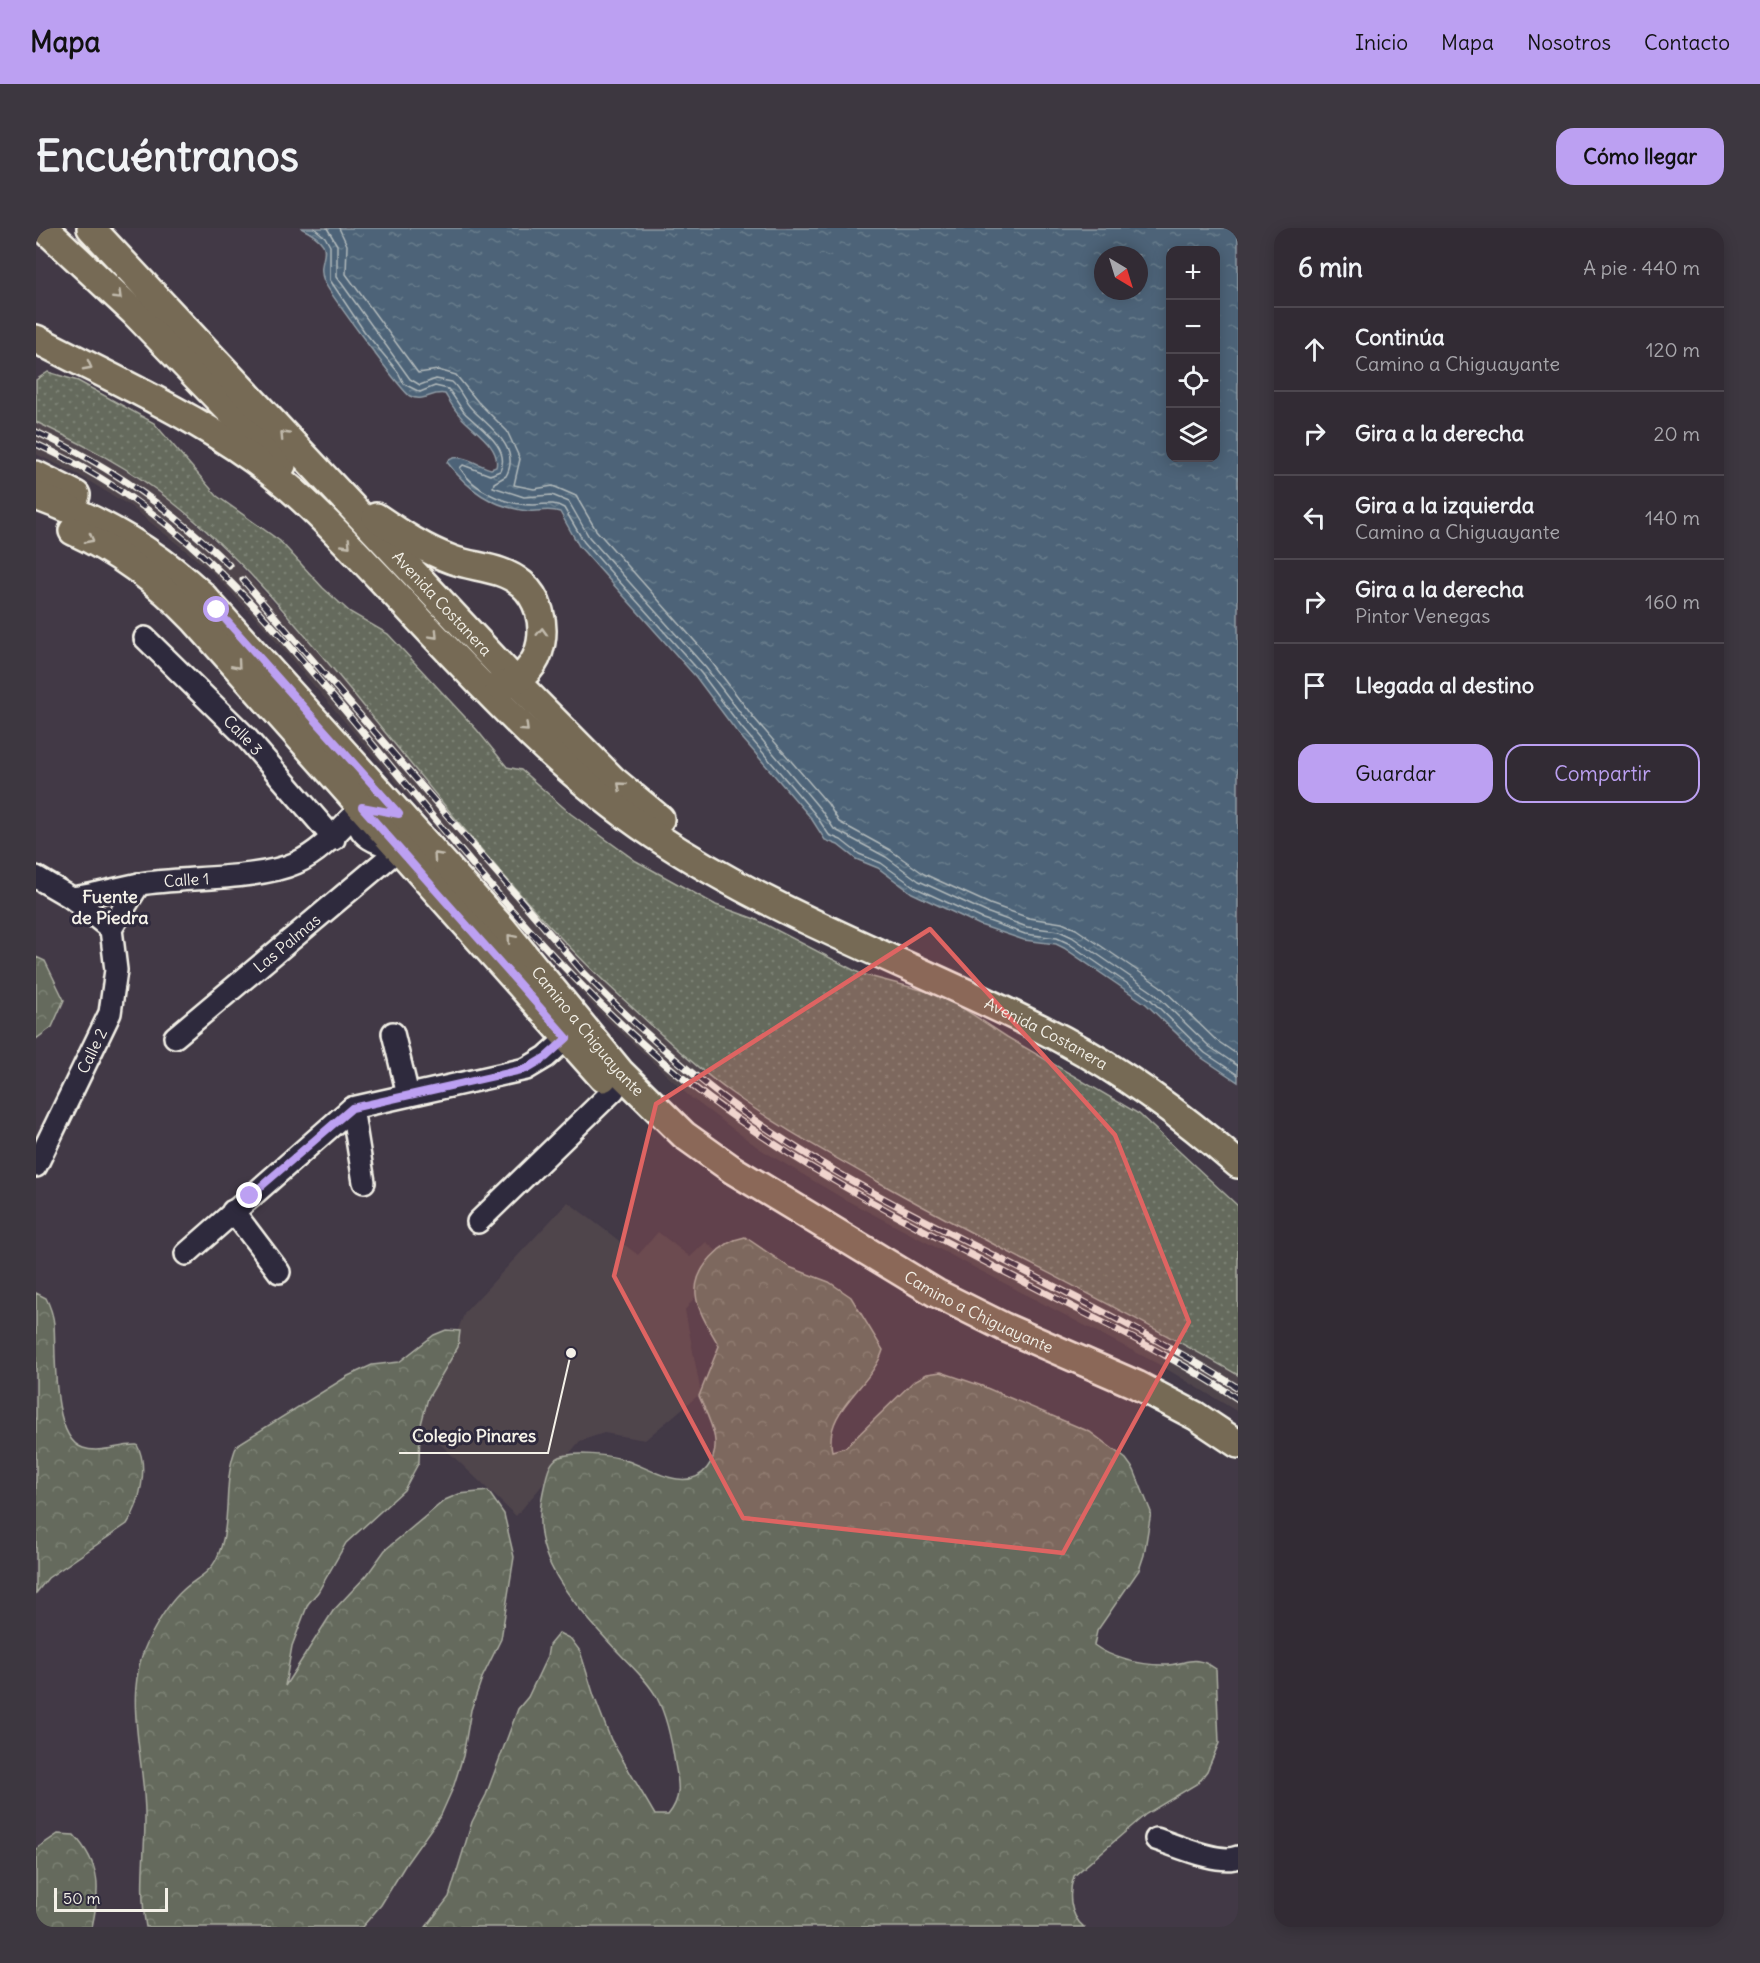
<!DOCTYPE html>
<html lang="es">
<meta charset="utf-8">
<style>
:root{--surface:#322b34;--page:#3d3740;--text:#f1f3f6;--muted:#a8a7ac;--line:#4d474f;--accent:#bca0f2}
body{margin:0;font-family:Delius,sans-serif;background:var(--page);color:var(--text)}
.controls{position:absolute;right:18px;top:18px;display:grid;overflow:hidden;border-radius:12px;box-shadow:0 3px 15px #0003}
.controls button{width:54px;height:54px;display:grid;place-items:center;padding:0;border:0;border-bottom:2px solid var(--line);background:var(--surface);color:var(--text);font:30px sans-serif}
.compass{position:absolute;left:1058px;top:18px;width:54px;height:54px;border-radius:50%;background:var(--surface);box-shadow:0 3px 15px #0003;rotate:142deg}
.scale{position:absolute;left:18px;bottom:15px;width:114px;box-sizing:border-box;padding-left:6px;border:3px solid #f4f1e8;border-top:0;font-size:16px;line-height:21px;white-space:nowrap;color:#f4f1e8;-webkit-text-stroke:4px #2f2a3d;paint-order:stroke}
.stop{position:absolute;width:18px;height:18px;margin:-14px;border:4px solid #bca0f2;border-radius:50%;background:#fff}
.stop.end{background:#bca0f2;border-color:#fff;box-shadow:0 2px 6px #0008}
.list{margin:0;padding:0;list-style:none}
h2{display:flex;justify-content:space-between;align-items:center;height:78px;margin:0;padding:0 24px;font-size:26px}
h2 small{font-size:20px;font-weight:400;color:var(--muted)}
.list li{display:grid;grid-template-columns:39px 1fr auto;gap:18px;align-items:center;box-sizing:border-box;height:84px;padding:0 24px;border-top:2px solid var(--line)}
.list b{display:block;font-size:22px;white-space:nowrap}
.list p{margin:0;font-size:20px;white-space:nowrap;color:var(--muted)}
.list em{font-size:20px;font-style:normal;color:var(--muted)}
.actions{display:flex;gap:12px;padding:18px 24px}
.actions a{flex:1;padding:14px 0;border:2px solid var(--accent);border-radius:18px;text-align:center;font-size:21px;color:var(--accent)}
.actions .main{background:var(--accent);color:#111}
.icon{flex:none;width:33px;height:33px;fill:none;stroke:currentColor;stroke-width:2;stroke-linecap:round;stroke-linejoin:round}
.map{position:relative;flex:none;width:1202px;height:1699px;overflow:hidden;border-radius:18px}
header{display:flex;align-items:center;gap:36px;box-sizing:border-box;height:84px;padding:0 30px;background:var(--accent);color:#111}
header strong{font-size:28px}
nav{display:flex;gap:33px;margin-inline-start:auto;font-size:21px}
.intro{display:flex;align-items:center;justify-content:space-between;box-sizing:border-box;height:144px;padding:0 36px}
h1{margin:0;font-size:42px}
.button{padding:15px 27px;border-radius:18px;background:var(--accent);color:#111;font-size:21px;font-weight:700}
main{display:flex;gap:36px;padding:0 36px}
aside{flex:1;background:var(--surface);border-radius:18px;box-shadow:0 3px 15px #0003}
.map>svg:first-child{display:block}
.built{fill:#4f444c}
.grass{fill:url(#grass-dots);stroke:#acaea2;stroke-width:1.5}
.forest{fill:url(#forest-crowns);stroke:#acaea2;stroke-width:1.5}
.water{fill:url(#water-ripples);stroke:#909ca5;stroke-width:1.5;fill-rule:evenodd}
.lines{fill:none;stroke-linecap:round;stroke-linejoin:round}
.shore{stroke:#b1b9bb;stroke-width:1.5}
.minor-casing{stroke:#f4f1e8;stroke-width:26}
.major-casing{stroke:#f4f1e8;stroke-width:32}
.minor{stroke:#2f2a3d;stroke-width:21}
.major{stroke:#766a55;stroke-width:27}
.rail-casing{stroke:#f4f1e8;stroke-width:7}
.rail{stroke:#2f2a3d;stroke-width:4.5;stroke-dasharray:14;stroke-linecap:butt}
.oneway{stroke:#c2bbad}
.route{stroke:#bca0f2;stroke-width:8}
.marked{fill:#df6462;fill-opacity:0.2;stroke:#df6462;stroke-width:4.5;stroke-linejoin:round}
.labels{text-anchor:middle;stroke-width:6;stroke-linejoin:round;paint-order:stroke}
.street-label{font-size:16px;fill:#f4f1e8;stroke:#2f2a3d}
.neighbourhood-label{font-size:18px;font-weight:bold;fill:#f4f1e8;stroke:#2f2a3d}
.leader{fill:none;stroke:#f4f1e8;stroke-width:2}
.callout-dot{fill:#f4f1e8;stroke:#2f2a3d;stroke-width:2}
.callout-label{font-size:18px;text-anchor:middle;font-weight:bold;fill:#f4f1e8;stroke:#2f2a3d;stroke-width:6;stroke-linejoin:round;paint-order:stroke}
</style>
<header>
<strong>Mapa</strong>
<nav><a>Inicio</a><a>Mapa</a><a>Nosotros</a><a>Contacto</a></nav>
</header>
<div class="intro"><h1>Encuéntranos</h1><a class="button">Cómo llegar</a></div>
<main>
<div class="map">
<svg width="1202" height="1699" viewBox="0 0 1202 1699">
<defs>
<pattern id="grass-dots" width="8" height="8" patternUnits="userSpaceOnUse" patternTransform="scale(1.5)"><rect width="8" height="8" fill="#656b5d"/><path d="M2 2h.1M6 6h.1" fill="none" stroke="#7c8174" stroke-width="1.8" stroke-linecap="round"/></pattern>
<pattern id="forest-crowns" width="20" height="18" patternUnits="userSpaceOnUse" patternTransform="scale(1.5)"><rect width="20" height="18" fill="#656b5d"/><path d="M2 6a3 3 0 1 1 6 0M12 15a3 3 0 1 1 6 0" fill="none" stroke="#7c8174"/></pattern>
<pattern id="water-ripples" width="26" height="14" patternUnits="userSpaceOnUse" patternTransform="scale(1.5)"><rect width="26" height="14" fill="#4d6478"/><path d="M2 4q2-2 4 0t4 0M15 11q2-2 4 0t4 0" fill="none" stroke="#677b8b"/></pattern>
</defs>
<rect width="100%" height="100%" fill="#423946"/>
<filter id="ink" filterUnits="userSpaceOnUse"><feTurbulence type="fractalNoise" baseFrequency=".0167" numOctaves="2"/><feDisplacementMap in="SourceGraphic" scale="12" xChannelSelector="R" yChannelSelector="G"/><feConvolveMatrix kernelMatrix="1 2 1 2 8 2 1 2 1" color-interpolation-filters="sRGB"/></filter>
<g filter="url(#ink)">
<!-- built -->
<path class="built" d="M0,194L61,225L112,256L136,274L194,327L278,418L473,656L581,765L693,863L781,919L1202,1146V1184L1124,1137L808,971L724,921L654,869L559,780L453,663L227,398L175,343L94,278L41,246L0,226Z
M532,974L602,1027L622,1004L654,1029L670,1014L689,1030L649,1082L665,1165L609,1212L568,1205L544,1213L480,1288L383,1196L429,1084Z"/>
<!-- grass -->
<path class="grass" d="M12,144L42,153L118,195L181,268L244,313L287,360L314,384L352,406L441,502L471,539L485,542L535,586L600,633L680,677L719,691L825,746L893,764L919,775L971,809L1103,886L1202,978V1147C1082,1078 957,1019 837,951C790,924 742,898 697,866C657,838 621,802 585,769C487,679 406,574 322,471C264,401 206,329 135,273C94,240 47,216 0,194V152Z"/>
<!-- forest -->
<path class="forest" d="M0,729L9,733L28,772L16,799L0,811Z
M709,1009L753,1039L793,1054L815,1069L847,1122C836,1158 787,1182 796,1223L810,1219L878,1153L891,1146L905,1144L946,1158L1054,1204L1090,1231L1098,1242L1115,1284L1108,1327L1103,1342L1061,1403L1058,1417C1075,1430 1104,1437 1126,1437C1150,1438 1156,1424 1180,1441L1183,1515L1171,1543L1162,1555L1110,1586L1038,1648C1032,1665 1033,1687 1048,1699H390L413,1669L436,1594L450,1567L482,1481L492,1469L511,1429L513,1417L523,1405L535,1411L544,1423L558,1468L575,1512L619,1587H632C646,1570 643,1556 639,1536C636,1515 631,1489 621,1470C612,1453 596,1439 583,1425C558,1398 522,1360 510,1326C501,1301 503,1280 509,1255C511,1247 513,1236 520,1231C533,1222 577,1227 592,1233C615,1241 651,1266 671,1240C689,1217 673,1192 663,1168L683,1118C675,1103 661,1083 660,1066C658,1040 686,1013 709,1009Z
M0,1065L10,1070C14,1078 17,1086 18,1096C20,1123 15,1210 47,1220C65,1226 83,1216 101,1217C113,1238 104,1277 91,1296L12,1350L0,1365Z
M410,1102L424,1103L422,1119L392,1170L384,1200L383,1234L376,1247L368,1262L310,1315L282,1364L272,1376L256,1418L249,1458L297,1383L331,1347L349,1322L409,1272L423,1266L452,1263L468,1286L478,1329L465,1411L446,1450L435,1482L427,1528L417,1560L405,1587L370,1636L345,1677L326,1699H110C103,1661 109,1628 109,1590C110,1530 83,1465 115,1407C123,1392 134,1374 146,1363C157,1352 173,1346 180,1332C198,1295 185,1254 201,1217L312,1148L336,1137L363,1134L398,1107Z
M22,1606L38,1607C66,1638 64,1662 56,1699H0V1621Z"/>
<!-- water -->
<path class="water" d="M265,0H1202V854L1166,830L1110,776L1028,720L1020,716L988,712L944,697L876,665L842,640L820,631L802,617L789,612L775,590L701,504L660,449L543,318L524,284C512,280 504,284 492,283C456,279 432,262 411,234C423,222 442,238 455,241L460,239C465,219 438,203 426,190C419,183 414,174 409,166C396,163 387,175 374,168C366,164 293,65 288,53C278,28 307,21 265,0ZM1134,22H1180V230H1134ZM1067,27H1103V63H1067Z"/>
<g class="lines">
<!-- shore -->
<path class="shore" d="M278,0L289,9L294,18V52L328,103L362,144L368,156L384,164L399,158L412,161C418,168 422,176 428,184C442,199 476,219 464,243L454,247L427,237L424,240C438,263 470,277 497,277C510,277 516,273 528,280L548,314L665,445L706,500L779,586L793,607L805,612L823,626L845,635L880,660L947,691L989,706L1021,710L1032,715L1114,771L1169,825L1202,847
M291,0L301,17V49L374,151L384,157L400,151L416,154C424,161 428,173 436,181C452,198 486,220 470,248L458,255L457,259L488,269L516,267L533,274L553,309L670,440L712,495L785,582L798,601L850,629L883,653L950,684L991,699L1023,703L1036,709L1118,765L1174,819L1202,838
M303,0L311,17L310,46L382,145L402,142L420,147L442,174L471,203L484,231L478,257L498,261L517,258L540,268L560,302L665,420L718,490L792,576L803,594L854,622L888,646L954,676L993,690L1026,695L1040,701L1124,758L1180,812L1202,827"/>
<defs>
<g id="minor">
<path id="s1" d="M109,410L209,508L298,611"/>
<path d="M321,585C320,610 342,616 363,621"/>
<path id="s2" d="M0,649L36,670C60,667 81,660 104,656C148,649 222,652 260,635C288,622 304,600 326,579"/>
<path d="M36,670L75,701"/>
<path d="M357,805L372,867"/>
<path id="s3" d="M139,809L363,621"/>
<path d="M316,880L328,954"/>
<path id="s4" d="M0,938L74,785L80,742L75,701L103,656"/>
<path d="M197,983L243,1044"/>
<path d="M442,994L578,862"/>
<path d="M150,1026L316,880L490,841L510,829L531,810"/>
<path d="M1120,1611C1139,1617 1183,1637 1202,1629"/>
</g>
<g id="major">
<path d="M8,0L98,84L246,237"/>
<path id="s5" d="M55,0L479,453L577,552L624,591"/>
<path id="s6" d="M0,111C84,155 176,194 249,256C283,284 312,317 343,349C430,440 513,537 618,607C745,692 892,741 1027,812C1090,846 1148,889 1202,936"/>
<path d="M0,247L40,267"/>
<path id="s7" d="M0,268C61,290 117,322 165,366L466,700L584,844L648,907L697,942L900,1065L968,1099L1101,1157L1160,1188L1202,1216"/>
<path d="M340,289C365,306 389,322 417,332C440,340 466,339 486,356C519,385 511,450 463,458"/>
<path d="M37,303C83,324 123,355 158,391L567,850"/>
</g>
</defs>
<!-- minor casing -->
<use href="#minor" class="minor-casing"/>
<!-- major casing -->
<use href="#major" class="major-casing"/>
<!-- minor -->
<use href="#minor" class="minor"/>
<!-- major -->
<use href="#major" class="major"/>
<defs>
<path id="rail" d="M0,204C72,236 136,282 193,337
M0,216C140,280 218,375 315,490C411,605 505,727 618,826C740,933 888,1002 1031,1076C1089,1106 1148,1135 1202,1171
M207,352L547,744C610,809 679,869 756,917C862,984 978,1035 1088,1095C1126,1115 1165,1136 1202,1160"/>
</defs>
<!-- rail casing -->
<use href="#rail" class="rail-casing"/>
<!-- rail -->
<use href="#rail" class="rail"/>
</g>
<!-- one-way arrows -->
<defs><path id="oneway-chevron" d="M-2-3.5L2.5 0L-2 3.5" fill="none" stroke-width="1.6" stroke-linecap="round" stroke-linejoin="round" transform="scale(1.5)"/></defs>
<g class="oneway">
<use href="#oneway-chevron" transform="translate(82 68) rotate(44)"/>
<use href="#oneway-chevron" transform="translate(52 138) rotate(28)"/>
<use href="#oneway-chevron" transform="translate(248 207) rotate(-133)"/>
<use href="#oneway-chevron" transform="translate(54 311) rotate(28)"/>
<use href="#oneway-chevron" transform="translate(311 316) rotate(46)"/>
<use href="#oneway-chevron" transform="translate(506 404) rotate(-88)"/>
<use href="#oneway-chevron" transform="translate(398 407) rotate(47)"/>
<use href="#oneway-chevron" transform="translate(201 437) rotate(49)"/>
<use href="#oneway-chevron" transform="translate(489 500) rotate(44)"/>
<use href="#oneway-chevron" transform="translate(585 558) rotate(-139)"/>
<use href="#oneway-chevron" transform="translate(401 628) rotate(-132)"/>
<use href="#oneway-chevron" transform="translate(475 710) rotate(-131)"/>
</g>
</g>
<g class="lines" filter="url(#ink)">
<!-- route -->
<path class="route" d="M181,382L363,586L326,579L531,810L510,829L490,841L316,880L214,968"/>
</g>
<!-- marked area -->
<path class="marked" d="M894,701L1079,907L1153,1094L1027,1325L707,1290L578,1048L620,876Z"/>
<g class="labels">
<!-- street labels -->
<g class="street-label">
<text dy="6" stroke="none"><textPath href="#s5" startOffset="514">Avenida Costanera</textPath></text>
<text dy="6" stroke="none"><textPath href="#s1" startOffset="138">Calle 3</textPath></text>
<text dy="6" stroke="none"><textPath href="#s2" startOffset="158">Calle 1</textPath></text>
<text dy="6" stroke="none"><textPath href="#s3" startOffset="146">Las Palmas</textPath></text>
<text dy="6" stroke="none"><textPath href="#s7" startOffset="777">Camino a Chiguayante</textPath></text>
<text dy="6" stroke="none"><textPath href="#s6" startOffset="1239">Avenida Costanera</textPath></text>
<text dy="6" stroke="none"><textPath href="#s4" startOffset="128">Calle 2</textPath></text>
<text dy="6" stroke="none"><textPath href="#s7" startOffset="1263">Camino a Chiguayante</textPath></text>
</g>
<!-- neighbourhood labels -->
<g class="neighbourhood-label">
<text x="74" y="675">Fuente<tspan x="74" dy="21">de Piedra</tspan></text>
</g>
</g>
<!-- callouts -->
<path class="leader" d="M535 1125L512 1225H363"/>
<circle class="callout-dot" cx="535" cy="1125" r="6"/>
<g class="callout-label">
<text x="438" y="1214">Colegio Pinares</text>
</g>
</svg>
<div class="controls">
<button>+</button>
<button>−</button>
<button><svg class="icon" aria-label="locate" viewBox="0 0 24 24"><circle cx="12" cy="12" r="6"/><path d="M12 2v4M12 18v4M2 12h4M18 12h4"/></svg></button>
<button><svg class="icon" aria-label="layers" viewBox="0 0 24 24"><path d="M12 4l9 5-9 5-9-5zM3 14l9 5 9-5"/></svg></button>
</div>
<svg class="compass" viewBox="-18 -18 36 36"><path d="M0-13l5 13h-10z" fill="#e53935"/><path d="M0 13l5-13h-10z" fill="#a8a7ac"/></svg>
<div class="scale">50 m</div>
<div class="stop" style="left:181px;top:382px"></div>
<div class="stop end" style="left:214px;top:968px"></div>
</div>
<aside>
<h2>6 min<small>A pie · 440 m</small></h2>
<ul class="list">
<li><svg class="icon" aria-label="ahead" viewBox="0 0 24 24"><path d="M12 20V5M6 11l6-6 6 6"/></svg><div><b>Continúa</b><p>Camino a Chiguayante</p></div><em>120 m</em></li>
<li><svg class="icon" aria-label="right" viewBox="0 0 24 24"><path d="M7 20v-9h11M14 6l5 5-5 5"/></svg><div><b>Gira a la derecha</b></div><em>20 m</em></li>
<li><svg class="icon" aria-label="left" viewBox="0 0 24 24"><path d="M17 20v-9H6M10 6l-5 5 5 5"/></svg><div><b>Gira a la izquierda</b><p>Camino a Chiguayante</p></div><em>140 m</em></li>
<li><svg class="icon" aria-label="right" viewBox="0 0 24 24"><path d="M7 20v-9h11M14 6l5 5-5 5"/></svg><div><b>Gira a la derecha</b><p>Pintor Venegas</p></div><em>160 m</em></li>
<li><svg class="icon" aria-label="arrive" viewBox="0 0 24 24"><path d="M6 21V4h12l-3 4 3 4H6"/></svg><div><b>Llegada al destino</b></div></li>
</ul>
<div class="actions"><a class="main">Guardar</a><a>Compartir</a></div>
</aside>
</main>
